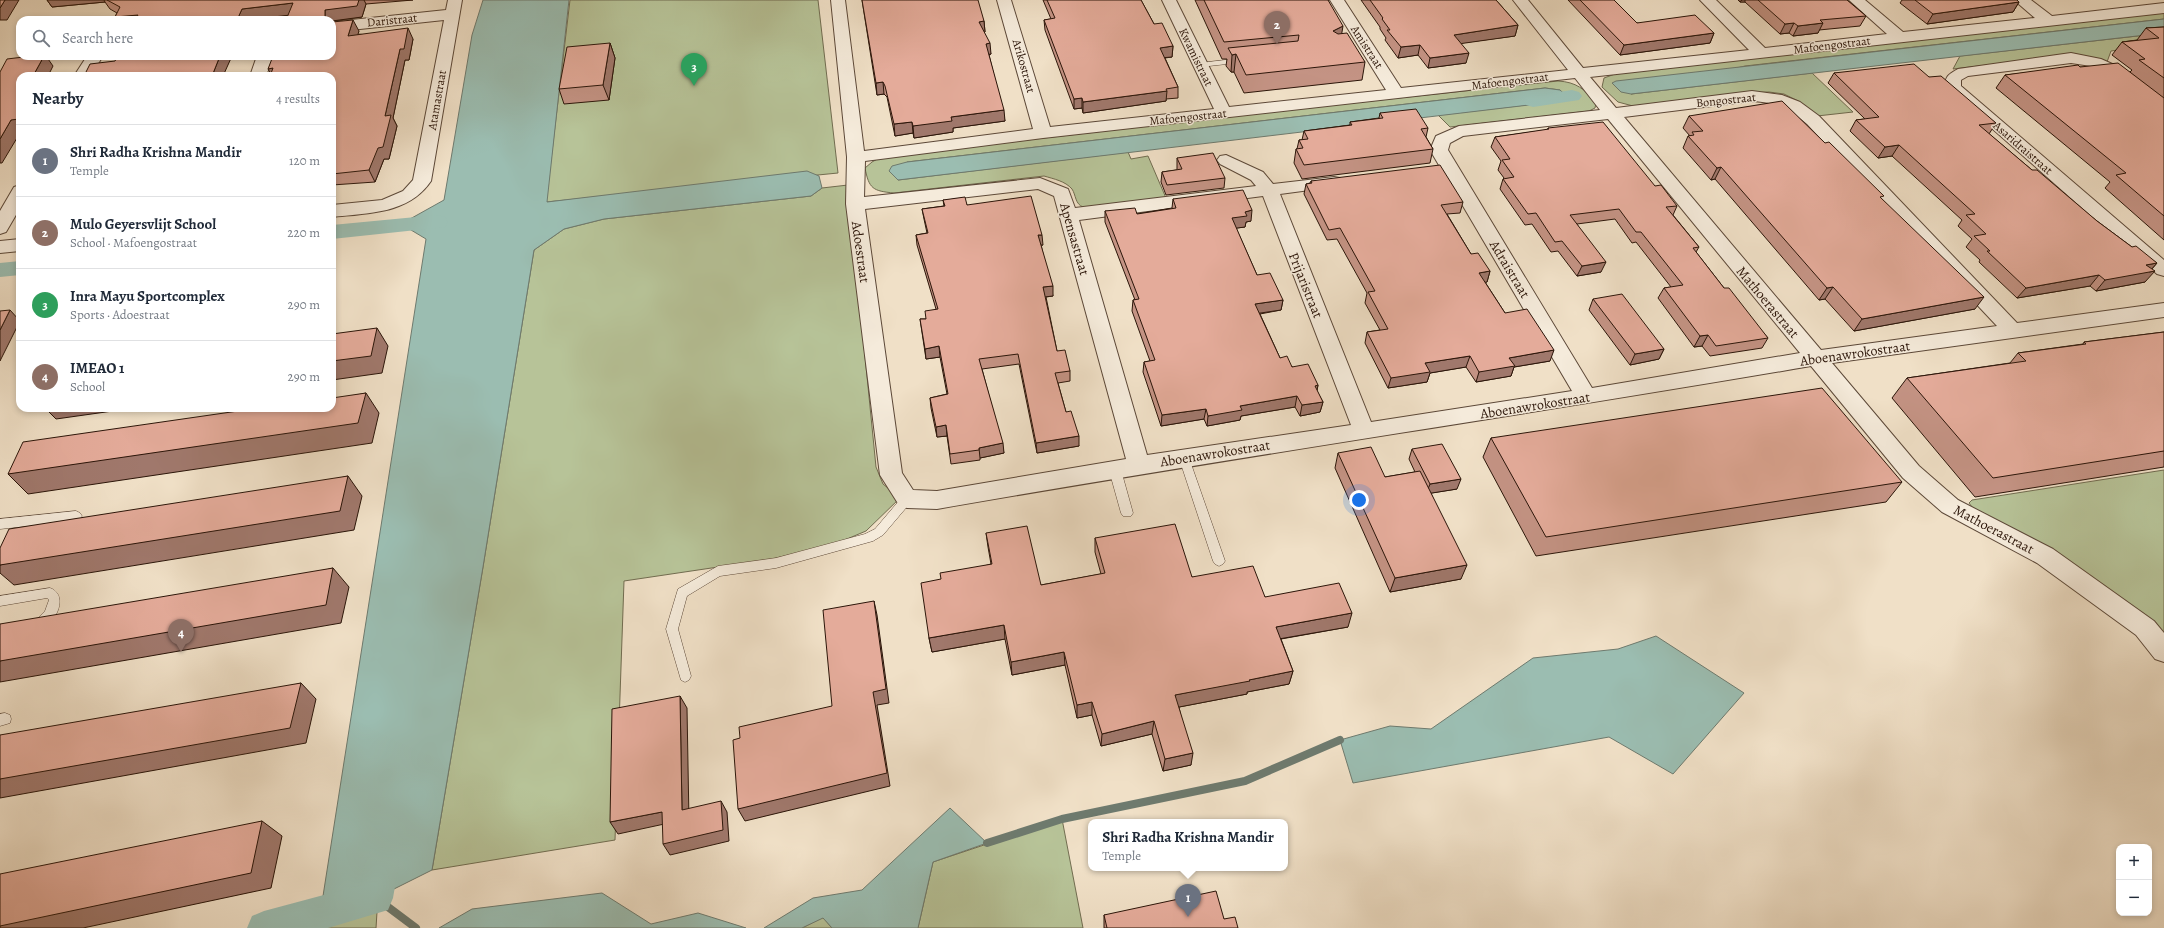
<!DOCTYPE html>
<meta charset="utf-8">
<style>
:root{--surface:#fff;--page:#f6f6f7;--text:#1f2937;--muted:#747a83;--line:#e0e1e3;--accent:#8f2418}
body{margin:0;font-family:Alegreya,serif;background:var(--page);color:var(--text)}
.controls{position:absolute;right:12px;bottom:12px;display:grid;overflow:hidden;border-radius:8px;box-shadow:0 2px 6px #0003}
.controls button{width:36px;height:36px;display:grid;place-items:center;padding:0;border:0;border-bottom:1px solid var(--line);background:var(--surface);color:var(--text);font:20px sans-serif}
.you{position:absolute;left:1359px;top:500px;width:14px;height:14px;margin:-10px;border:3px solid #fff;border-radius:50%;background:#1a73e8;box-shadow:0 0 0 6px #1a73e833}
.badge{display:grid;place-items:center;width:26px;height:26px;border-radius:50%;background:var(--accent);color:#fff;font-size:13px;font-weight:700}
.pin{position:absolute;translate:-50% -33px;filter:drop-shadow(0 1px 2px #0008)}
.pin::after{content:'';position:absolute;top:21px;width:14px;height:12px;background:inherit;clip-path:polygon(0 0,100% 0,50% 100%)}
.popup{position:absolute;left:1088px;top:819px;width:200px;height:52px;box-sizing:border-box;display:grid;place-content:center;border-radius:8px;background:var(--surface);filter:drop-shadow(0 1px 3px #0005);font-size:13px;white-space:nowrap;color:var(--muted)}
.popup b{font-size:15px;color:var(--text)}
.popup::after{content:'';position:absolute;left:50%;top:100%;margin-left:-8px;border:8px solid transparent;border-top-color:var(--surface)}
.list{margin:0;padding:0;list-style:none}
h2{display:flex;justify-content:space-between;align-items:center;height:52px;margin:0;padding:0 16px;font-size:17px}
h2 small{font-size:13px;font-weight:400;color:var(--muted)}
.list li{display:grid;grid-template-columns:26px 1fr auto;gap:12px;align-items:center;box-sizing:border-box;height:72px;padding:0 16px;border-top:1px solid var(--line)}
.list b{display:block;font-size:15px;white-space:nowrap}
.list p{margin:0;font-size:13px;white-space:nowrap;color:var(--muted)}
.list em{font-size:13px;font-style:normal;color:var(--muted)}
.icon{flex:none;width:22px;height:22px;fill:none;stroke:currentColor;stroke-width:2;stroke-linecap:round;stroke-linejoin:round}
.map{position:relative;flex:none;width:2164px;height:928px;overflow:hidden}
.search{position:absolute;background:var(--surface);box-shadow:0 2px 6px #0003;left:16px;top:16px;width:320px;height:44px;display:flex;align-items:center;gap:10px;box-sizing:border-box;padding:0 14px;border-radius:12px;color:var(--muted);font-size:15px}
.panel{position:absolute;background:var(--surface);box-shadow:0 2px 6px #0003;left:16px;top:72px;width:320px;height:340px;border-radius:12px}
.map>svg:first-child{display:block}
.green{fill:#b7c398;stroke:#716c50}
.water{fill:#9bbdb1;stroke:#6e7a6e}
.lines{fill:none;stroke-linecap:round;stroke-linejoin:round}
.stream{stroke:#6e7a6e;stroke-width:8}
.canal{fill:#9bbdb1;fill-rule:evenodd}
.lane-casing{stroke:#5c4838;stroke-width:1}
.street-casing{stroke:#5c4838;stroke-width:2}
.lane{fill:#f5ebdb;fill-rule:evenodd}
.street{fill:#f5ebdb;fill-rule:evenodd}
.wall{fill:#c49384;stroke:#2b1509}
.shaded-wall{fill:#a0786c;stroke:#2b1509}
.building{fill:#e4ab9a;stroke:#2b1509}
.labels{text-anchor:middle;stroke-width:3;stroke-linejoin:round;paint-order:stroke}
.far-street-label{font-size:12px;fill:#2b1509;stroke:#f5ebdb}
.street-label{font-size:14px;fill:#2b1509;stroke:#f5ebdb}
</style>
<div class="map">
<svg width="2164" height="928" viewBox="0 0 2164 928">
<rect width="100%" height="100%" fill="#f0e0c7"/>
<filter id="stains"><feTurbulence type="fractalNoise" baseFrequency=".005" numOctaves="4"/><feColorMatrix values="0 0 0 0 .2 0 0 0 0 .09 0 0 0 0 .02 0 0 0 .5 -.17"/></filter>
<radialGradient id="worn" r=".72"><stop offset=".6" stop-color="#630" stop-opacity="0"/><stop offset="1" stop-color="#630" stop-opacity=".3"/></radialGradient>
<!-- green -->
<path class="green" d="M570,0H818L838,173L546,202Z
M2164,12V19L1745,66L1631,94L1812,73L1853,112L1817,116L1800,102L1784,94L1769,92L1739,93L1633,106L1618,102L1602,87L1604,78L1615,74Z
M2164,33V44L2111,51L2107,62L2073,55L1953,69L1960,56Z
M1558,81C1576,82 1585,89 1596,103L1595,108L1589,111L1450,127L1438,115L1570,100L1560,90L1545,88L907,162L898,180L1128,152L1131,159L1148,156L1166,198C1150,200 1095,211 1083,207C1075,204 1076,195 1072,189C1065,181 1054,179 1044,176L894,193C873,191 869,189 865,168L872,162L881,157L1276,111Z
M848,185L876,467L883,484L900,498L866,531L835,544L772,559L624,581L615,840L432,870L483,567L534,250L564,229L604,219L811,196L822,188Z
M2164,470V641L1975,511L1969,503L1972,500Z
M1062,819L1083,928H918L933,862Z
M377,912L376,928H318Z
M823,917L832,928H802Z"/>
<!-- water -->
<path class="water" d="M483,0H569L547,202L807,171L819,176L822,188L811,196L604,219L564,229L534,250L483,567L432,870L376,898L323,896L426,239L401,224L444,200L472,35Z
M2164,19V33L2119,38L1631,94L1621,92L1612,83L1616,81Z
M1545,88L1560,90L1571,100L898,180L889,171L892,166L907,162Z
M1656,636L1744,693L1673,774L1609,737L1353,783L1340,740L1390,726L1431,729L1533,658L1618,649Z
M950,808L987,843L933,862L918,928H832L823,918L802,928H764L813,898L862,890Z
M602,893L651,924L698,913L746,928H439L472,909Z"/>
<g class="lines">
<!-- stream -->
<path class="stream" d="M987,843L1062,819L1245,781L1340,740
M376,898L416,928"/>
<!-- canal -->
<path class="canal" d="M1572,90L1579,92L1582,96L1579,100L1533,107L1526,105L1523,101L1526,97Z
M437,215L445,217L448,222L445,227L332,239V225Z
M20,261V275L0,277V263Z
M382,847L394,851L399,863L393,898L388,910L328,928H247L252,916L264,911L361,885L365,863L370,851Z"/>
<defs>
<path id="lane" d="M1242,58H1245V62L1200,67L1196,65L1200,63Z
M1184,454L1188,455L1189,458L1225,561L1223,564L1219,566L1215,564L1213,561L1179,458L1180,455Z
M1115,466L1119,467L1121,470L1133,513L1131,516H1123L1121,513L1109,470L1111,467Z
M907,495L911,496L913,499L911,502L883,535L873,541L776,568L720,576L687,596L678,629L691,676L689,680L685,682L681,680L666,629L678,589L718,566L776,558L865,534L875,529L903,496Z
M76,511L80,513L82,516L80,519L76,521L0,529V519Z
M50,588C73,596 50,635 33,629L31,625L45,611L49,600L47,598L0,606V596Z
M5,713L10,715L11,719L10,723L0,726V714Z"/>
<path id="street" d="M448,0H462L431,181C409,214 368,213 332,217V205L382,200L403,191L413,180L444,20L332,32V22L446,10Z
M831,0H845L864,151L1033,129L997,0H1011L1050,127L1214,109L1162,0H1176L1229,107L1386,90L1330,0H1344L1401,88L1568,70L1513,0H1528L1583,68L1749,50L1700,0H1716L1765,48L1887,34L1849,0H1865L1903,32L2035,18L2014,0H2031L2052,16L2164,3V13L1590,77L1616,108L1752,91L1782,95L1800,102L1819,116L2017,323L2164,303V317L1832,363L1919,466L1958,500L2053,549L2154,621L2164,633V662L2155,659L2136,635L2037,563L1942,512L1903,478L1811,366C1520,416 1228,458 937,509L907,508L899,505L880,475L846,204L847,157ZM1575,78L1600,110L1459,126L1436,136L1430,150L1572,391L1371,422L1280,194L1340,186L1343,182L1340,178L1334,177L1273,184L1263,172L1226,155L1220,156L1217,160L1220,164L1251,180L1256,186L1075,208L1068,189L1040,178L864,197L865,161L1043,138ZM1752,101C1778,103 1787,107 1807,124L1997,326L1821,350L1624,117ZM1608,119L1800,353L1592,388L1448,150L1450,143L1463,136ZM1038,189L1054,196L1126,459L937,491L913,490L902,473L865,209ZM1263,196L1351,425L1147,455L1079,220Z
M2071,53L2101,59L2119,67L2164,101V114L2158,113L2107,73L2091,66L2071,63L1968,76L1961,80V86L2164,260V276L2157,274L1945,87C1945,76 1949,74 1958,69Z
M87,56H103L90,76H74Z
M257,56H273L266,76H250Z
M20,185V208L6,232L0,234V211L14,187Z
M20,239V251L0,253V241Z"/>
</defs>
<!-- lane casing -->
<use href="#lane" class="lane-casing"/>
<!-- street casing -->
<use href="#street" class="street-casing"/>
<!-- lane -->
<use href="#lane" class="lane"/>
<!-- street -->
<use href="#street" class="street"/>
</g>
<!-- wall -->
<path class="wall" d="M47,0H413L366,4L362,17L332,21V20L288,15L248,20H116L115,17L117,13L110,9L105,2L52,7Z
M862,0L984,21L985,32H984L991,54L989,55L1005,121L953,128V132L914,138L913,133L895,136L887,97L884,94L877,95Z
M1043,0H1141L1154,24L1173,46L1172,57L1165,58L1178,87V98L1166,99V101L1083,113L1082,108L1074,109L1045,30L1044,20L1051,19Z
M1195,0H1328L1341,34L1365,62L1362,80L1244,93L1234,72H1231L1226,66L1227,59H1222Z
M1361,0H1496L1518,25L1515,36L1461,43L1466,63L1428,68L1418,55L1398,58L1385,40L1386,38L1380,29V27Z
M1568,0H1614L1637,23L1714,33L1710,43L1620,55Z
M1738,0H1847L1866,16L1860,26L1819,30L1818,33L1793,36L1789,33L1780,34L1745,2H1740Z
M1902,0H2017L2019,2L2013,12L1927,24L1900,3Z
M2164,27V240L2105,188L2110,182L1996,88L2005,75L2080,67L2130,72L2132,70L2112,55L2122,42L2137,40L2146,28Z
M359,31L357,34L413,39L409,60H405L393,118L397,126L389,159H384L375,182L332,185V76L271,74Z
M610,43L615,58L609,100L564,104L559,89Z
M1834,73L1929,77L1996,123L1989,134L2032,170L2097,221L2132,247L2157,263L2152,269L2145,282L2096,291L2090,286L2017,298L1979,262L1980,260L1966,247L1972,239L1958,226L1962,220L1892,156L1878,158L1850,131L1856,120L1865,119L1828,83Z
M1380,113L1428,128L1426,137L1433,149L1430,163L1302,179L1294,163L1296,149H1297L1299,140H1302L1304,131L1350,125V122L1379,118Z
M1689,116L1882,199L1975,309L1854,331L1825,299L1819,300L1715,179L1711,180L1683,148L1688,136H1690L1683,128Z
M1548,128L1655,186L1677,206L1673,215L1699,247L1696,252L1724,288L1768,338L1762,348L1710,356L1702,346L1694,347L1658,298L1664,288L1671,287L1636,242L1632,243L1615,219L1577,224L1601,272L1577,276L1558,251L1551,252L1532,224L1525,225L1500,189L1503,179L1504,178L1498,170L1501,161L1491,147L1495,137L1547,130Z
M1177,158L1225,178L1224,188L1166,195L1161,182L1162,172L1177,170Z
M1311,181L1463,202L1460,213L1447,214L1471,254L1490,271L1487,282H1485L1505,313L1550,361L1514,367L1511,376L1476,382L1466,367L1430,373L1427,382L1388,388L1365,343L1367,332L1380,330L1365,303L1367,293L1337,239L1327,240L1304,194L1306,184L1310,183Z
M1173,199L1251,221L1246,222L1245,227L1236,228L1257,275L1283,300L1281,310L1260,314L1280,358L1318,385L1317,391L1323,402L1320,412L1300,416L1295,407L1241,416L1240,420L1207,426L1204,419L1161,426L1143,372L1144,362L1150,361L1132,311L1133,300H1135L1105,222V211L1137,214L1172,208Z
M943,200L967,205L1043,245H1041L1053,296L1046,297L1057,351L1070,371V381L1058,383L1066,412L1079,446L1037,453L1019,364L982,369L1004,453L980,458V460L951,464L947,436L937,437L931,408L930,398L947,394L940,357L926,359L920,319H926L936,309L917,245L916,235L927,233L924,219L922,209L944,206Z
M1593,299L1664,349L1659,359L1630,365L1589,310Z
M2164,332V467L1975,497L1892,398L1907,378L2010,363L2018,353L2083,344L2084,342Z
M1491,438L1902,482L1886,502L1536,556L1483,457Z
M1412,449L1457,489L1431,493L1461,579L1390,592L1335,468L1338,453L1385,477L1415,472L1409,459Z
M986,533L1041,585L1101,574L1095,552V538L1192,577L1265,597L1348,627L1281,639L1293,671L1289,684L1247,692V694L1179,707L1191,765L1163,771L1152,734L1101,746L1092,715L1077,718L1065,665L1012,675L1005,639L932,652L929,638L941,579L991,564L988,547Z
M1104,915L1224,919L1238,928H1104Z"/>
<!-- shaded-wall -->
<path class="shaded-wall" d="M5,0H19L7,20H0V8Z
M47,0H104L105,2L52,7Z
M359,0H364L366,4L362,17L332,21V20H325V10Z
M1742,0H1745V2H1740Z
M2019,2L2013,12L1927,24L1933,14Z
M293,3L299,14L248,20H237L242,9Z
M138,15L141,20H116L115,17Z
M353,20L359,31L354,47L348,36Z
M984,21L985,32L980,33L979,22Z
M1794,23L1789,33L1780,34L1785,24Z
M1823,23L1818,33L1793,36L1798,26Z
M1518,25L1515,36L1451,45L1454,35Z
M1343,26L1340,44L1333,31Z
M408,28L413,39L409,60H405L393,118L397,126L389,159H384L375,182L369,170L385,116L400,49Z
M1714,33L1710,43L1620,55L1624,45Z
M610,43L615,58L609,100L603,85Z
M990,43L991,54L986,55V44Z
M1420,45L1418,55L1398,58L1401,47Z
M1173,46L1172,57L1159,58L1160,48Z
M1469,53L1466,63L1428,68L1430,58Z
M1236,54L1234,72H1231L1232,55Z
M44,56H46L53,66L48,76H33Z
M220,56H232L223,76H212Z
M273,68L272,76L268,69Z
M883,82L884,94L877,95L876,83Z
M1167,91L1166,101L1083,113V102Z
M1082,98V108L1074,109V99Z
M1004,110L1005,121L953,128V132L914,138L913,126L951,117Z
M20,117V133L2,163H0V139L11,120Z
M912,122L913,133L895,136L894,124Z
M1899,145L1892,156L1878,158L1885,147Z
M1721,167L1715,179L1711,180L1717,168Z
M1252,210L1251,221L1246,222L1245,227L1230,229L1232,218L1245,212Z
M1038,235H1042L1043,245H1039Z
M1606,262L1601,272L1577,276L1582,266Z
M2157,263L2149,272L2155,271L2145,282L2096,291L2105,280L2146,265Z
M1490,271L1487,282L1476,284L1479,273Z
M2099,275L2090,286L2017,298L2026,288Z
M1053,286V296L1044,297L1043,287Z
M1833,287L1825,299L1819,300L1827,288Z
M1984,297L1975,309L1854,331L1862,319Z
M1283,300L1281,310L1254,314L1255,304Z
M10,310L20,321L0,361V330Z
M377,328L388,346L382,373L332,380V361Z
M1708,335L1702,346L1694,347L1700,336Z
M939,346L940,357L926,359L925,349Z
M1664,349L1659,359L1630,365L1635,354Z
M1554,350L1550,361L1514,367L1511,376L1476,382L1479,372L1509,358Z
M1470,356L1466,367L1430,373L1427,382L1388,388L1391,378L1425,363Z
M1318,385L1316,395L1315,386Z
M366,393L379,413L372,443L28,494L8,474Z
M1297,396L1295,407L1241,416L1240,420L1207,426L1208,416L1240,406Z
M1323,402L1320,412L1300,416L1302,405Z
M45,408H134L56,419Z
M1206,409L1204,419L1161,426L1162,415Z
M946,425L947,436L937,437L936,427Z
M1079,436V446L1037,453L1036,443Z
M1003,443L1004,453L980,458L979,448Z
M348,476L362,496L354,530L14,585L0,573V565Z
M1461,479L1457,489L1426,494L1430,484Z
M1467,565L1461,579L1390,592L1395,578Z
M333,568L349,587L341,623L0,682V661Z
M874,601L877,615L889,703L877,705L890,786L745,821L738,809L873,692Z
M1352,613L1348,627L1273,640L1276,627Z
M1004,625L1005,639L932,652L929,638Z
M1064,652L1065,665L1012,675L1011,662Z
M1293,671L1289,684L1247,692V694L1174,708L1175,695Z
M301,683L316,699L306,743L0,798V779Z
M680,696L687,708L689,822L682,810Z
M1092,702V715L1077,718V705Z
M1154,721L1152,734L1101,746L1102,734Z
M1193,753L1191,765L1163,771L1165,759Z
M721,801L727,812L729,841L670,855L663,844Z
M662,812L669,823L618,834L610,822Z
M262,821L282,836L271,888L83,928H0V926Z"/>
<!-- building -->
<path class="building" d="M0,0H5L0,8Z
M107,0H359L357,6L325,10V20H286L293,3L242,9L237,20H135L138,15L115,17L120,7Z
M862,0H978L984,21L979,22L990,43L986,44L1004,110L951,117L952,121L913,126L912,122L894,124L885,86L883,82L876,83Z
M1047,0H1141L1154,24L1162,23L1173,46L1160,48L1178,87L1166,89L1167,91L1083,102L1082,98L1074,99L1044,20L1055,18Z
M1204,0H1328L1343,26L1333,31L1338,34L1347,33L1365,62L1246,75L1236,54L1232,55L1228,48L1298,41L1299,35L1224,42Z
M1370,0H1496L1518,25L1454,35L1469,53L1430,58L1420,45L1401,47L1387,30H1390L1382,19L1383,18Z
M1580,0H1614L1637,23L1695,15L1714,33L1624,45Z
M1758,0H1847L1866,16L1820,20L1823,23L1798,26L1794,23L1785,24Z
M1915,0H2017L2019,2L1933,14Z
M353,20L348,36L408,28L404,49H400L385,116L391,115L383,147L378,148L369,170L332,174V76H270L273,68L268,69L273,56H332V22Z
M2164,27V78L2139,60L2145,59L2122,42L2159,38L2146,28Z
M610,43L603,85L559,89L567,47Z
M32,56H44L33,76H20V117L19,119L11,120L0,139V72L7,59Z
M118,56H220L212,76H84L90,64L115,61Z
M2118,63L2164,98V216L2116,175L2126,173L2005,75L2078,65L2080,67Z
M1914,64L1929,77L1941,76L1996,123L1979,125L2032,170H2037L2097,221L2132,247L2136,246L2157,263L2146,265L2155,271L2105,280L2099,275L2026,288L1987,251H1990L1974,236L1986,234L1966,215L1975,214L1899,145L1885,147L1856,120L1879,117L1834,73Z
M1782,101L1825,143L1829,142L1884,196L1880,197L1984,297L1862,319L1833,287L1827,288L1721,167L1717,168L1688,136L1694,135L1692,132L1703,131L1689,116Z
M1416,109L1428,128L1421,129L1433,149L1304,165L1296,149L1303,148L1299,140L1308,139L1304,131L1352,125L1350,122L1383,118L1380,113Z
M1603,122L1655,186L1661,185L1677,206L1666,207L1699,247L1693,248L1724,288H1729L1768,338L1716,346L1708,335L1700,336L1664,288L1683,285L1641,232H1636L1619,209L1570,215L1606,262L1582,266L1562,241L1555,242L1536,213L1528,214L1503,179L1514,177L1502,160L1510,159L1495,137L1549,129L1548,128Z
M1213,153L1225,178L1167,185L1162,172L1182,169L1177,158Z
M1440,165L1463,202L1441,205L1471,254L1478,253L1490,271L1479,273L1505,313L1527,309L1554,350L1509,358L1515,366L1479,372L1470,356L1425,363L1430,372L1391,378L1367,332L1388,329L1368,292L1375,291L1340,228L1329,230L1306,184L1312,183L1311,181Z
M1243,190L1252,210L1245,212L1247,216L1232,218L1257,275L1270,273L1283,300L1255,304L1280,358L1287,356L1292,367L1308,364L1318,385L1315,386L1323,402L1302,405L1297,396L1240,406L1242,410L1208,416L1206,409L1162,415L1144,362L1155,360L1133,300L1139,299L1105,211L1135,208L1137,214L1176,208L1173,199Z
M1031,196L1042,235H1038L1053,286L1043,287L1057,351L1065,350L1070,371L1055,373L1066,412L1071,411L1079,436L1036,443L1018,354L979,359L1003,443L979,448V450L950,454L946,425L936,427L930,398L948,394L939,346L925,349L920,319H926L925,311L938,309L916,235L928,233L922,209L945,206L943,200L965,197L967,205Z
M1622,294L1664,349L1635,354L1593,299Z
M10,310L0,330V311Z
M377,328L371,356L332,361V334Z
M2164,332V451L1993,478L1907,378L2026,361L2018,353L2086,344L2084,342Z
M1822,388L1902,482L1546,537L1491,438Z
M366,393L358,423L8,474L23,442L259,408H332V398Z
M1442,444L1461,479L1430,484L1412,449Z
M1371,447L1385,477L1420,471L1467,565L1395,578L1338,453Z
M348,476L340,511L0,565V548L9,529Z
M1175,524L1192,577L1253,566L1265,597L1339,583L1352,613L1276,627L1293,671L1249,680L1250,681L1175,695L1193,753L1165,759L1154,721L1102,734L1092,702L1077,705L1064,652L1011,662L1004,625L929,638L921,583L941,579L940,573L992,564L986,533L1027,526L1041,585L1105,573L1095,538Z
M333,568L326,605L0,661V624Z
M874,601L886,689L873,692L887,773L738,809L733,740L740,738L739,727L832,706L823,610Z
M301,683L290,728L0,779V735Z
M680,696L682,810L721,801L723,830L663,844L662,812L610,822L612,709Z
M262,821L251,873L0,926V874Z
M1216,891L1224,919L1235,917L1238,928H1107L1104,915Z"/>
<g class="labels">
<!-- far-street labels -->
<g class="far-street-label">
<text transform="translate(392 20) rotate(-6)" y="4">Daristraat</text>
<text transform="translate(1832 45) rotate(-7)" y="4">Mafoengostraat</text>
<text transform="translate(1367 47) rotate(57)" y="4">Amistraat</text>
<text transform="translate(1196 57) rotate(64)" y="4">Kwamistraat</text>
<text transform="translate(1024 66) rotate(74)" y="4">Arikostraat</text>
<text transform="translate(1510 81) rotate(-7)" y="4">Mafoengostraat</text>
<text transform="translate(437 100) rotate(-80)" y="4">Atamastraat</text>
<text transform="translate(1726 100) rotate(-6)" y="4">Bongostraat</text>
<text transform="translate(1188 117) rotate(-6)" y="4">Mafoengostraat</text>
<text transform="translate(2023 148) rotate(41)" y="4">Asaridraistraat</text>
</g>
<!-- street labels -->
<g class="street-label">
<text transform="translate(1075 239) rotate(74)" y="5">Apensastraat</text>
<text transform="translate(861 252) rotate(82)" y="5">Adoestraat</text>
<text transform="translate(1510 269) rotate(59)" y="5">Adraistraat</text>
<text transform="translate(1306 285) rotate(68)" y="5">Prijaristraat</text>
<text transform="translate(1768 302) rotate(50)" y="5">Mathoerastraat</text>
<text transform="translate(1855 353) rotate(-8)" y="5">Aboenawrokostraat</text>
<text transform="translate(1535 405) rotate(-9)" y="5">Aboenawrokostraat</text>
<text transform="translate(1215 453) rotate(-9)" y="5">Aboenawrokostraat</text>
<text transform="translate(1994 529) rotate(28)" y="5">Mathoerastraat</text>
</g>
</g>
<rect width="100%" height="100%" filter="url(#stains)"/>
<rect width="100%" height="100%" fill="url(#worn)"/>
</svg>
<div class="controls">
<button>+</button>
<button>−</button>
</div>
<div class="you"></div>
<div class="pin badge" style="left:1188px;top:917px;background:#6b7280">1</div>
<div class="popup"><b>Shri Radha Krishna Mandir</b>Temple</div>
<div class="pin badge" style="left:1277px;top:44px;background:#8d6e63">2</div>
<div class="pin badge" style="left:694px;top:86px;background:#2e9e5b">3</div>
<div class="pin badge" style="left:181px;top:652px;background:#8d6e63">4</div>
<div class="search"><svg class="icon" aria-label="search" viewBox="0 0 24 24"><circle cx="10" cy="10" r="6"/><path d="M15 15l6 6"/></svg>Search here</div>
<section class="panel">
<h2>Nearby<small>4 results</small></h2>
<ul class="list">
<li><span class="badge" style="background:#6b7280">1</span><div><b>Shri Radha Krishna Mandir</b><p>Temple</p></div><em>120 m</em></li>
<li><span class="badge" style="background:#8d6e63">2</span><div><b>Mulo Geyersvlijt School</b><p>School · Mafoengostraat</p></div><em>220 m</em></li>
<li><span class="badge" style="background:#2e9e5b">3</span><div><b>Inra Mayu Sportcomplex</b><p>Sports · Adoestraat</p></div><em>290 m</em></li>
<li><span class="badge" style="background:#8d6e63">4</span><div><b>IMEAO 1</b><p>School</p></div><em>290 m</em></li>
</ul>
</section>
</div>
